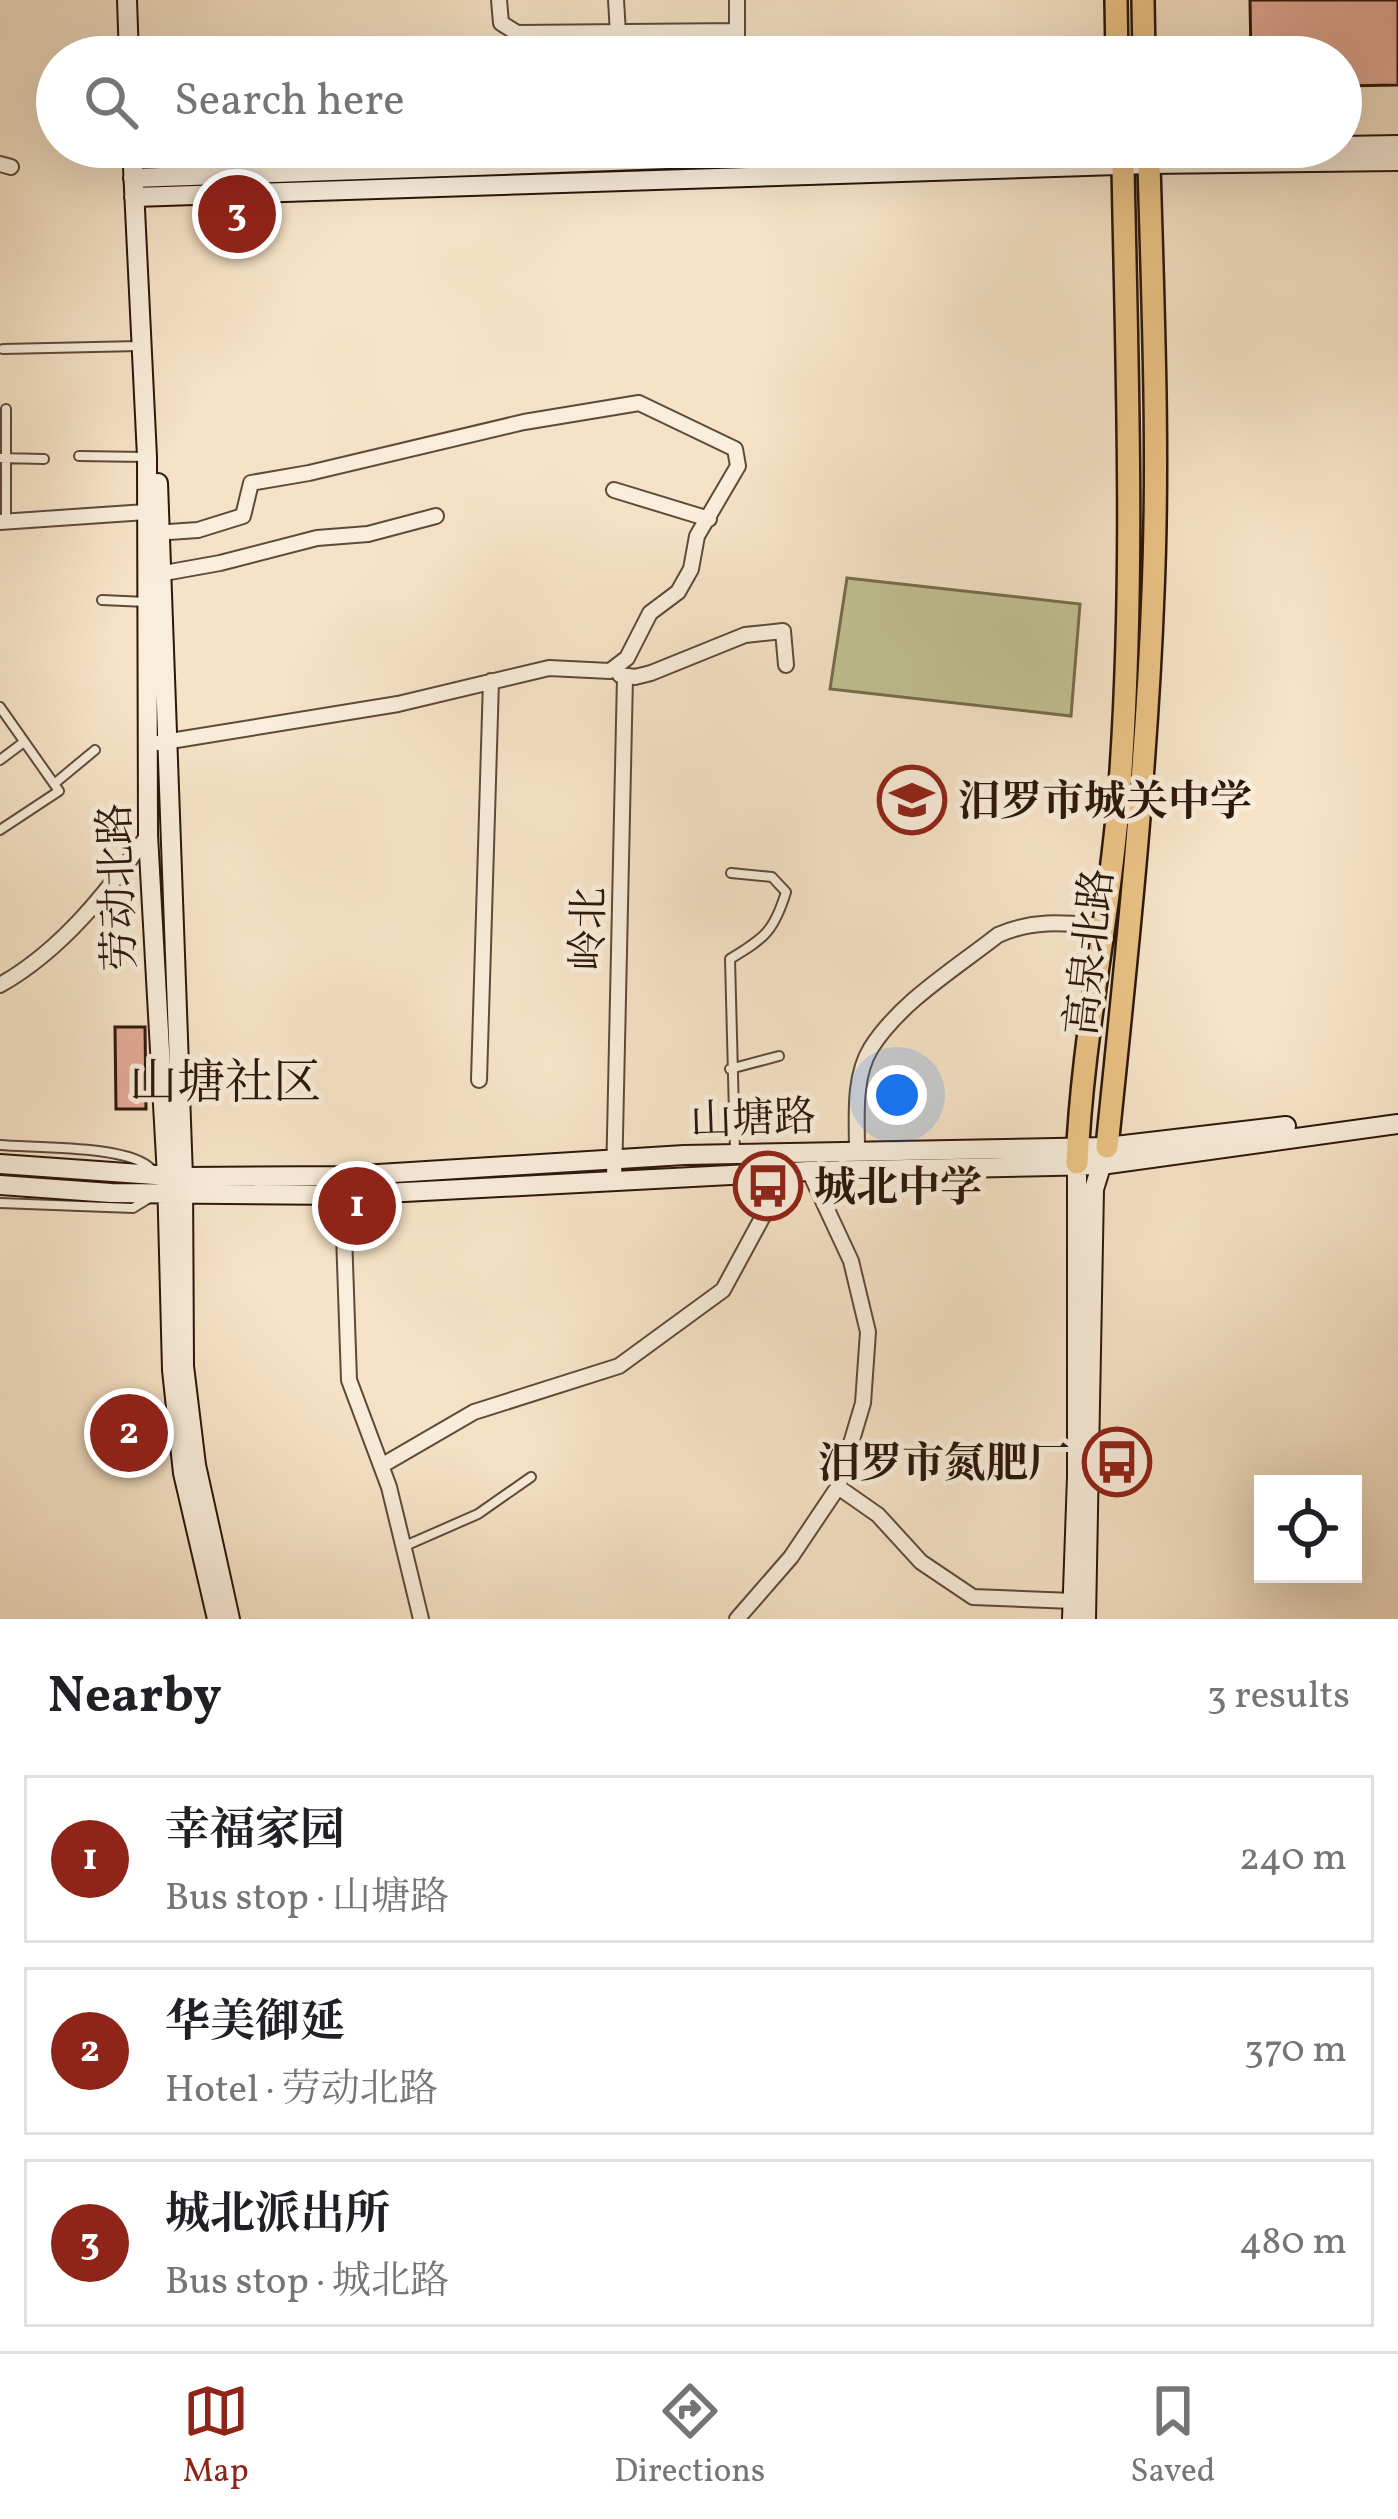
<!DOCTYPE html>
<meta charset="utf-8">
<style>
:root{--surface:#fff;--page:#f6f6f6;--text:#202124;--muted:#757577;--line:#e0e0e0;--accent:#8f2418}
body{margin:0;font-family:Vollkorn,"Noto Serif SC",serif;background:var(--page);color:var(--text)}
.controls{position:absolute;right:36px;bottom:36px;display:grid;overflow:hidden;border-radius:0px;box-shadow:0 12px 48px #0002}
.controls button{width:108px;height:108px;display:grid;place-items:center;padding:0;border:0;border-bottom:3px solid var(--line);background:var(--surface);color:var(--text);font:60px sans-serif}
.you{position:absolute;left:897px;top:1095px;width:42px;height:42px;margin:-30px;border:9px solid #fff;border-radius:50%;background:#1a73e8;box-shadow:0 0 0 18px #1a73e833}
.badge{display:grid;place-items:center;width:78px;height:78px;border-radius:50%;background:var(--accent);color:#fff;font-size:39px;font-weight:700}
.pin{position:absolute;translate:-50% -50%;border:6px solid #fff;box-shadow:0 3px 12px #0006}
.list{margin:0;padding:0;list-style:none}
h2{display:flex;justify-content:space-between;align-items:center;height:156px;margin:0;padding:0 48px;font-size:51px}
h2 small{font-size:39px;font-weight:400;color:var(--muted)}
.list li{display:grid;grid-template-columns:78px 1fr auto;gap:36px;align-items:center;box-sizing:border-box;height:168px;margin:0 24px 24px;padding:0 24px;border:3px solid var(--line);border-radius:0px}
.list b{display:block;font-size:45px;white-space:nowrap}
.list p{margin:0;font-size:39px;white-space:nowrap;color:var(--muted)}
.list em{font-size:39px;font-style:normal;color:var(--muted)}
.icon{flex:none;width:66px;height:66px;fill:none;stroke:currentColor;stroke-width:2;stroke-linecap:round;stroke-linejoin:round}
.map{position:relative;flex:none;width:1398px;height:1619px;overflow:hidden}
.search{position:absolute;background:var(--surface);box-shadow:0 12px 48px #0002;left:36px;right:36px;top:36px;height:132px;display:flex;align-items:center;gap:30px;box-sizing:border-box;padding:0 42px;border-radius:66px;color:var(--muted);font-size:45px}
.sheet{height:732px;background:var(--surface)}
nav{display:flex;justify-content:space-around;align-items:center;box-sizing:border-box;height:168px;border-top:3px solid var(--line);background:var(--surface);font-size:33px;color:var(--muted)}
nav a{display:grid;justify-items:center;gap:6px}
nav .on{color:var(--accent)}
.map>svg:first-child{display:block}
.green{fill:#c1c292;stroke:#766c4e;stroke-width:3}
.building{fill:#e6ab98;stroke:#2c170a;stroke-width:3}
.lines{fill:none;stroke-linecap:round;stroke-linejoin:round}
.lane-casing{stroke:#5e4a39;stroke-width:12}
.street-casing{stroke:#5e4a39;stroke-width:18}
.secondary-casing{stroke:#2c170a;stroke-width:22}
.primary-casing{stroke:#2c170a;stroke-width:26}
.lane{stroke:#f9eddb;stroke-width:8}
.street{stroke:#f9eddb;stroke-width:14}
.secondary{stroke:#f9eddb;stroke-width:18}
.primary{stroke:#ebc284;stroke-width:21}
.labels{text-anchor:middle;stroke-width:10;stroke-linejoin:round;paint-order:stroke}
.poi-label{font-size:42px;font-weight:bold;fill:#2c170a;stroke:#f9eddb;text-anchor:start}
.street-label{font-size:42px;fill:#2c170a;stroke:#f9eddb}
.quarter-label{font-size:48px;fill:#2c170a;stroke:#f9eddb}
</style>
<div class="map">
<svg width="1398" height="1619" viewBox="0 0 1398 1619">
<rect width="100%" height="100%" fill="#f6e3c7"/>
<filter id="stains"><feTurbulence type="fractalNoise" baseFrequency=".00167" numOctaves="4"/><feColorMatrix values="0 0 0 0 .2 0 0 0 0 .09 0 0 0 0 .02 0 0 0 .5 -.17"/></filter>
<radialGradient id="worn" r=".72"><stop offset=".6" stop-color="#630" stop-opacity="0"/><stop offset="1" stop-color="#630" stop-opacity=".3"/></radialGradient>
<!-- green -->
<path class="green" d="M847,578L1080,604L1071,716L830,689Z"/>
<!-- building -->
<path class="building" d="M1250,0H1398V85L1341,86V57H1251Z
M115,1027H145L146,1109H116Z"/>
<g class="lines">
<defs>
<path id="lane" d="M3,349L140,346
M79,456L145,457
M0,458L44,459
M6,520V409
M102,600L146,602
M0,707L59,791L0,830
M0,760L24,742
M54,784L95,750
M731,873L772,877L786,892C774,931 765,938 730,959L735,1152
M730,1069L779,1056
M0,1145C34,1148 130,1145 151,1169
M0,1203L133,1208L151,1197
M405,1546L478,1514L531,1477"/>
<path id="street" d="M499,0L501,23L517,33L737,31
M616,0L618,33
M737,0V57
M0,164L11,167
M614,490L709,519
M0,522L146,512
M154,533L198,530L243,516L251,483L309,473L524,422L639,403L735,449L738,466L697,536L691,569L678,592L650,613L627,658L610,671L549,668L398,704L158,743
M153,575L220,563L317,538L368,534L436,516
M620,675L635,677L651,673L745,635L783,631L786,665
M0,985C62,950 107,892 148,835
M479,1080L491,681
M857,1150C857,1118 853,1077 871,1048C900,1002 956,968 998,935C1034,919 1066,923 1104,926
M614,1181L625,677
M347,1195L344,1234L349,1380L389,1487L421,1619
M381,1466L474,1412L619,1366L723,1290L787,1172
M838,1487L878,1515L921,1562L973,1597L1073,1601
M737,1619L791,1557L838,1487L863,1403L868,1332L851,1261L809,1171"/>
<path id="secondary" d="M127,0L129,57
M1341,146L1398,145
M132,147L147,457L148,835L167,1176L172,1370L183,1473L217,1619
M1138,147H1273
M133,178L1007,147
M134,197L1149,164L1398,161
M158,483L183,1177L184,1366L196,1465L230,1619
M0,1164L183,1177L346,1176L684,1155L1107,1147L1286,1126
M0,1185L111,1193L347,1195L809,1171L1101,1165L1398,1124
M1072,1619L1077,1477V1163
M1086,1619L1094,1189L1104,1157"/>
<path id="primary" d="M1116,0L1117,57
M1143,0L1144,57
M1107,1147C1126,962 1146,778 1153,593C1159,450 1153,307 1149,164L1146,147
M1077,1163C1082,1036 1111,911 1120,784C1135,579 1127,373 1123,167L1119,147"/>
</defs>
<!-- lane casing -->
<use href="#lane" class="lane-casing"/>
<!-- street casing -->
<use href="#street" class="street-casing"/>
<!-- secondary casing -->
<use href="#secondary" class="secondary-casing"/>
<!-- primary casing -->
<use href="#primary" class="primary-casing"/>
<!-- lane -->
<use href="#lane" class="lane"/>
<!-- street -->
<use href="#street" class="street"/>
<!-- secondary -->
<use href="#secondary" class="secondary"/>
<!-- primary -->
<use href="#primary" class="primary"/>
</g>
<!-- icons -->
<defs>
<symbol id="school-ring" viewBox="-11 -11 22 22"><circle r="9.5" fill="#f9eddb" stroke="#8f2418" stroke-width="1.5"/><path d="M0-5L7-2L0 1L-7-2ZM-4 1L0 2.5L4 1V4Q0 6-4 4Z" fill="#8f2418"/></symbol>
<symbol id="bus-ring" viewBox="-11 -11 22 22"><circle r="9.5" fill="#f9eddb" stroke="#8f2418" stroke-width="1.5"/><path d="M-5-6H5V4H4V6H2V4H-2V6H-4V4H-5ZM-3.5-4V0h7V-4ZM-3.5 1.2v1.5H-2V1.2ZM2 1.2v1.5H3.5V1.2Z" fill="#8f2418"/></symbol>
</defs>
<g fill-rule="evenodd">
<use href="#school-ring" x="874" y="762" width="76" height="76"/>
<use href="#bus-ring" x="730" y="1148" width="76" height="76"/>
<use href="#bus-ring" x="1079" y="1424" width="76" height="76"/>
</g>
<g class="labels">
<!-- poi labels -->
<g class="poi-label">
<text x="958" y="815">汨罗市城关中学</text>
<text x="814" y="1201">城北中学</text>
<text x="1070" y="1477" text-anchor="end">汨罗市氮肥厂</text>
</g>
<!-- street labels -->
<g class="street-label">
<text transform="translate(116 887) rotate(-92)" y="15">劳动北路</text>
<text transform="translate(587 929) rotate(-89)" y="15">岭北</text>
<text transform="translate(1088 952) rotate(-84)" y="15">高泉北路</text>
<text transform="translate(753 1117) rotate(-2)" y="15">山塘路</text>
</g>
<!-- quarter labels -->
<g class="quarter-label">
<text x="225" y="1098">山塘社区</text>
</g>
</g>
<rect width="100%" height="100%" filter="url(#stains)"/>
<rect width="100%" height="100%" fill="url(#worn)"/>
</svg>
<div class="controls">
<button><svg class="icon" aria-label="locate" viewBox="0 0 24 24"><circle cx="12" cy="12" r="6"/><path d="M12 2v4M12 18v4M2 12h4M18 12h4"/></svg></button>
</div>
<div class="you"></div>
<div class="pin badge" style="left:357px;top:1206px">1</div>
<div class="pin badge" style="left:129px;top:1433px">2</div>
<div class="pin badge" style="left:237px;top:214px">3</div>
<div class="search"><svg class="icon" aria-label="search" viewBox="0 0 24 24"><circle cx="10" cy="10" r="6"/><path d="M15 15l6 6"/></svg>Search here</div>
</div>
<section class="sheet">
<h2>Nearby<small>3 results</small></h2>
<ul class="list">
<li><span class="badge">1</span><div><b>幸福家园</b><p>Bus stop · 山塘路</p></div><em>240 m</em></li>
<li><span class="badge">2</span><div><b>华美御延</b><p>Hotel · 劳动北路</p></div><em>370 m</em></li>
<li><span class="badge">3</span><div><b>城北派出所</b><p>Bus stop · 城北路</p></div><em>480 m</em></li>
</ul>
</section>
<nav>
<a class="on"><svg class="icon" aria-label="map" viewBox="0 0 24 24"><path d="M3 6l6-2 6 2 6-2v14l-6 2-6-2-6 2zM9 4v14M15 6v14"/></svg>Map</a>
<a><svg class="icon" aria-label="directions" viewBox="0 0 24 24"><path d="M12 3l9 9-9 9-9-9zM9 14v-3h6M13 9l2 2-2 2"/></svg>Directions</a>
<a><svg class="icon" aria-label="saved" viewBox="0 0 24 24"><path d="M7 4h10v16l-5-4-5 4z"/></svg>Saved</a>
</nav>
